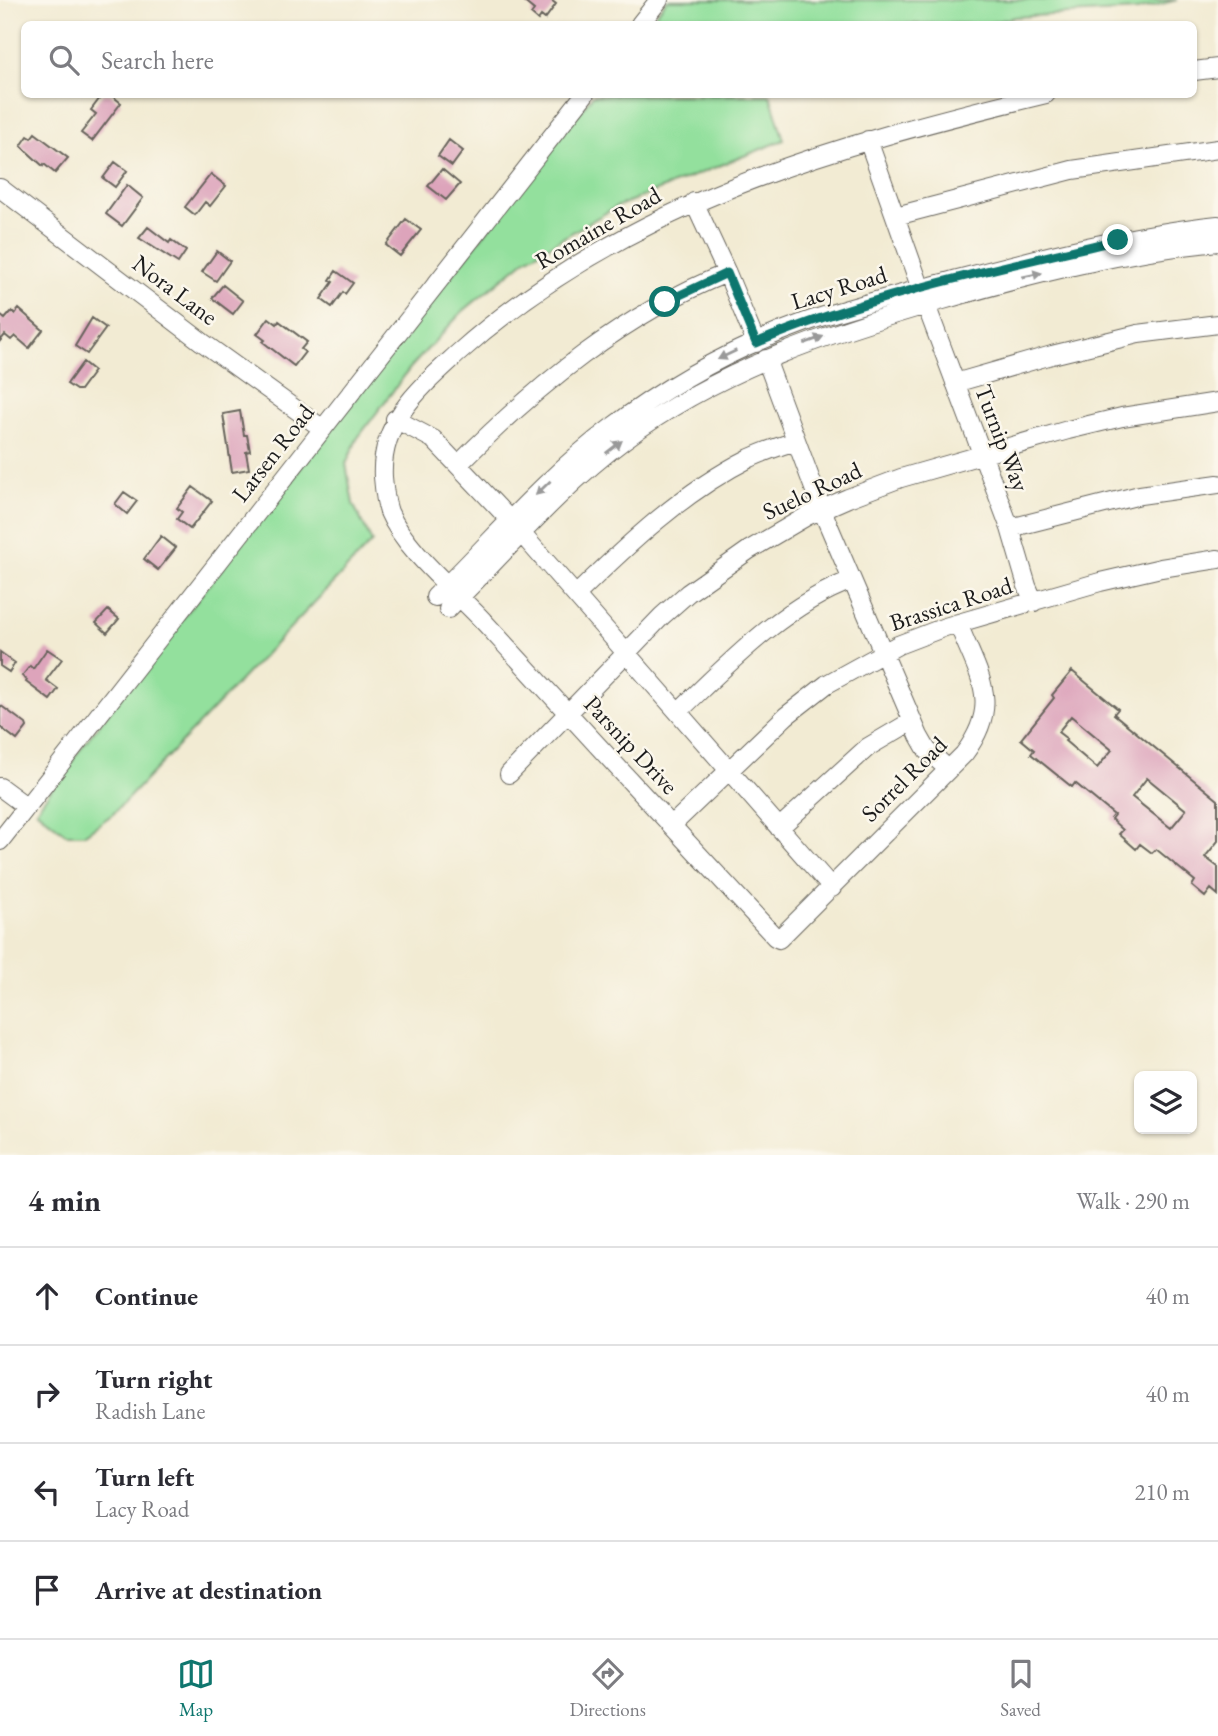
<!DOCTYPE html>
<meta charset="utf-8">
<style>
:root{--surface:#fff;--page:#f2f2f3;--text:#2b2b33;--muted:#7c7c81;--line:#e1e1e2;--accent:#0f766e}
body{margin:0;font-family:"EB Garamond",serif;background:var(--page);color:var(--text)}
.controls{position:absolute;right:21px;bottom:21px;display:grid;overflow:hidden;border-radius:10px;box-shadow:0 2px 5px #0004}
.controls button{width:63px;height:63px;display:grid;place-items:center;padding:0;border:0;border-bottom:2px solid var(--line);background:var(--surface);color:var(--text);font:35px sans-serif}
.stop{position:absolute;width:21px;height:21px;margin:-16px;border:5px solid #0f766e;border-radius:50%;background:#fff}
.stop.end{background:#0f766e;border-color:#fff;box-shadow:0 2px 7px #0008}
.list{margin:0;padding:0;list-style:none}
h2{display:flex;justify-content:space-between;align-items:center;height:91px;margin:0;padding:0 28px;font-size:30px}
h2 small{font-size:23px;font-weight:400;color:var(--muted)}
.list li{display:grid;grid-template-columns:46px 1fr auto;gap:21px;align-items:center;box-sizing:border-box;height:98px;padding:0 28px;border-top:2px solid var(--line)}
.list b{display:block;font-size:26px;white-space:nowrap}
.list p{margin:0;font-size:23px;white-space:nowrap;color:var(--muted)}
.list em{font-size:23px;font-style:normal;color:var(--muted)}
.icon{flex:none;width:38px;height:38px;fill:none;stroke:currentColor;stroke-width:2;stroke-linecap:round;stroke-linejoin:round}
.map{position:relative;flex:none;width:1218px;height:1155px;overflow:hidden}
.search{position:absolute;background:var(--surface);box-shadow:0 2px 5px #0004;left:21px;right:21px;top:21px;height:77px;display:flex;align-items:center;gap:18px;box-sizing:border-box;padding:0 24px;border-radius:10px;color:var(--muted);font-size:26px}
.sheet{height:483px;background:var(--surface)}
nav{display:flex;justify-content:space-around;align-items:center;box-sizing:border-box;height:98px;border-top:2px solid var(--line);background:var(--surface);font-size:19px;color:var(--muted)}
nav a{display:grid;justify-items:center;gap:4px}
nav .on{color:var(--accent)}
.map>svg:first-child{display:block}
.green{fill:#93e09d;stroke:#587e5c;stroke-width:2}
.building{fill:#dda4bb;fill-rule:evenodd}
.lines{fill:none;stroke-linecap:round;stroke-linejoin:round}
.minor-casing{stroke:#67645c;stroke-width:20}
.minor{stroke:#fff;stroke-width:18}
.oneway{fill:#999}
.route{stroke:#0f766e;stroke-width:9}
.labels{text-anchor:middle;stroke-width:5;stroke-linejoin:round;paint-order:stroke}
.street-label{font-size:24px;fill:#1c1c1c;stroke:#fbf7ec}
</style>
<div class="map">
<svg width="1218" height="1155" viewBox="0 0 1218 1155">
<rect width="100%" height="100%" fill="#fbf7ec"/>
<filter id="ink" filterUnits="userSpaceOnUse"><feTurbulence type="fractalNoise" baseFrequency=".0143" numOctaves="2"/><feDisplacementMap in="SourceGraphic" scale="14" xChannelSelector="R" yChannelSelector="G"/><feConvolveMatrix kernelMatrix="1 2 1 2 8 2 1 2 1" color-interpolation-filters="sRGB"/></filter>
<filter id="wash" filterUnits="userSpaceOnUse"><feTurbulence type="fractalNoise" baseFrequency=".00686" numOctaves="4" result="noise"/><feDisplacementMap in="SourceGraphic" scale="28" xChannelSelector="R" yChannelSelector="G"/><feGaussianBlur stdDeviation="1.57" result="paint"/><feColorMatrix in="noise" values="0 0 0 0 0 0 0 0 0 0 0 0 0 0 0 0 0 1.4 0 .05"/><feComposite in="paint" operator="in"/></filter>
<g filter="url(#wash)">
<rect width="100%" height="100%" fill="#f2ebd3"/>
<!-- green -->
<path class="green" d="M667,0H1177L1137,10L1015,17L987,24H648Z
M593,95H770L784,140L616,207L525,260L462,312L411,367L357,439L346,464L353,504L372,542L113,814L85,834H66L36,810L87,740Z"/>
<g id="blocks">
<!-- building -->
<path class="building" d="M522,0H551L556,4L545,19L541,16L538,20L531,14L534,10Z
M103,94H110L121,103L92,141L81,133L96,114L91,110Z
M35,133L68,158L55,173L44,164L43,166L21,146L28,136L31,138Z
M449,140L463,151L452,166L438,156Z
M115,162L127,171L115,187L103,178Z
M442,169L460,184L446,200L428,186Z
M211,174L226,186L210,206L205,202L195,215L185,207Z
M127,185L143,198L122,226L106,214Z
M406,219L421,230L400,256L386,245Z
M148,227L169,243L171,240L186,251L178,263L139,238Z
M217,251L230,261L216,281L202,272Z
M336,271L353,283L345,294L343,292L332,307L321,299L333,282L330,280Z
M223,285L243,301L233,314L212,298Z
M19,309L43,330L29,348L15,336L11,340L5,335L0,341V315L5,319L12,311L15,314Z
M92,318L106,328L87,354L75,346Z
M269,318L277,324L279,321L307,342L301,349L305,352L294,366L263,342L265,340L257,334Z
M83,362L94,371L80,390H76L67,384Z
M240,411L244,435H247L250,451L246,452L249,469L232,472L223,414Z
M193,487L212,501L190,529L177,519L182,512L177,508Z
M124,492L137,501L127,514L115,504Z
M161,536L176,548L158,570L144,559Z
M108,610L119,619L107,633L96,623Z
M47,649L62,659L46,680L58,689L50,700L26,682L27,680L22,676L30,666L33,669Z
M0,652L15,663L9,672L0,666Z
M1072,671L1118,709L1114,714L1218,800V841L1205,857L1218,867V895L1211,889L1205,897L1192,886L1195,881L1156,849L1152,853L1140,844L1136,849L1119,834L1123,830L1111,819L1114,815L1075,783L1072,787L1031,754L1034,750L1021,739L1054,698L1052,695ZM1071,716L1112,750L1097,768L1065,741L1067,739L1058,732ZM1147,778L1186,810L1171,828L1132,797Z
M0,705L26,724L27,727L17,740L0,727Z"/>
</g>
</g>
<g filter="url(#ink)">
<use href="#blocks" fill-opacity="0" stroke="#67645c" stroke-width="2"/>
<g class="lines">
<defs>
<path id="minor" d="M640,24L659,0
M1194,71L1218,68
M868,140L921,289
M0,188L202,342L323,429
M694,202L727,273L756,343
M896,216L1072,170L1218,149
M926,305L1010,528L1027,586L1034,602
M766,359L822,510L919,736L927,750L948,769
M955,383L1052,355L1138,334L1218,324
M395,419L433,439L510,520
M458,465C536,386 624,314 727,273
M1010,528L1140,495L1218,484
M521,533L832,888
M576,595C628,544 684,491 750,458C765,451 780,446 796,441
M435,597C493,540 546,477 611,428C670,383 736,347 806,322C854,305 904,294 954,280C1041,257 1128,235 1218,225
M448,609C506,552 558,489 624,440C719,369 831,332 943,300C1033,274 1124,251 1218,242
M958,623C978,676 1003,702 964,754L779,939L775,937C678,833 582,729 486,624C457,592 406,552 389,512C385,501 384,489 383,477C380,422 419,389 456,355C625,203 830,146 1046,94
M678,712C729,663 784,605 852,580
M509,774L662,616L688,593L749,550L807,516L848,498L901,478L1068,430L1122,417L1218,402
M0,787L27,807
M672,825L786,716L827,684L898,645L945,627L1100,582L1161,568L1218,559
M779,828L868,747L912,721
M0,841L585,94"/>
</defs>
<!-- minor casing -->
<use href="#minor" class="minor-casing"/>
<!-- minor -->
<use href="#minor" class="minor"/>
</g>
<!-- one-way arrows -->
<defs><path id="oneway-solid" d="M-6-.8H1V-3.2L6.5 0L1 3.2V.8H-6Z" transform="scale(1.75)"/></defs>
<g class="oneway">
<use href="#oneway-solid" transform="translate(1032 275) rotate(-12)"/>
<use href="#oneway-solid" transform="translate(814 340) rotate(-21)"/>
<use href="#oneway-solid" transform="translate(727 355) rotate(154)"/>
<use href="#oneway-solid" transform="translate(614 447) rotate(-38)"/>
<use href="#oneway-solid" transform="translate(543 488) rotate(136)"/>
</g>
</g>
<g class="lines" filter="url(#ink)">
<!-- route -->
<path class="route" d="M665,302L727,273L756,343C869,295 999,268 1118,240"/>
</g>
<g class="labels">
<!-- street labels -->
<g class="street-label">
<text transform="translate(598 228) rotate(-30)" y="8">Romaine Road</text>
<text transform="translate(839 288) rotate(-17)" y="8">Lacy Road</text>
<text transform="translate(175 290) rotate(37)" y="8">Nora Lane</text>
<text transform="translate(1002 438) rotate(69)" y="8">Turnip Way</text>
<text transform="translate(273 453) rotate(-52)" y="8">Larsen Road</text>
<text transform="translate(812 491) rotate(-25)" y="8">Suelo Road</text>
<text transform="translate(951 604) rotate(-18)" y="8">Brassica Road</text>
<text transform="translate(631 745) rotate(47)" y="8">Parsnip Drive</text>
<text transform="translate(904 779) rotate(-45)" y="8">Sorrel Road</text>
</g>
</g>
</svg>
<div class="controls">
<button><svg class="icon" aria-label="layers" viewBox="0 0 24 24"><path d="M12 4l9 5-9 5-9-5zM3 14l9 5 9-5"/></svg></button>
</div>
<div class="stop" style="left:665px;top:302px"></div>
<div class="stop end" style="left:1118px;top:240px"></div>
<div class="search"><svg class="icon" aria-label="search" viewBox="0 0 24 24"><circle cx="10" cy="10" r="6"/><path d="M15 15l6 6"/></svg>Search here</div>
</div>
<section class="sheet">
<h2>4 min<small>Walk · 290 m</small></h2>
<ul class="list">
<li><svg class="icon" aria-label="ahead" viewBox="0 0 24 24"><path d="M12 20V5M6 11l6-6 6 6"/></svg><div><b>Continue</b></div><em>40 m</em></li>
<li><svg class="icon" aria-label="right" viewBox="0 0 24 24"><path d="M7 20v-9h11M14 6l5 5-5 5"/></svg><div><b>Turn right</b><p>Radish Lane</p></div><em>40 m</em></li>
<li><svg class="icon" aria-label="left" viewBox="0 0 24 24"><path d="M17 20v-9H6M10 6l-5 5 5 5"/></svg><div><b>Turn left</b><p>Lacy Road</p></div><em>210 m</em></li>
<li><svg class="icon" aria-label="arrive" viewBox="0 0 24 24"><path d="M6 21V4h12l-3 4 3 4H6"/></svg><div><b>Arrive at destination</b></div></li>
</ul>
</section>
<nav>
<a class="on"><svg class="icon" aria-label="map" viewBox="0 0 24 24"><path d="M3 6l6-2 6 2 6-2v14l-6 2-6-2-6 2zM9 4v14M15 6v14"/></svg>Map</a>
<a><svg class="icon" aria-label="directions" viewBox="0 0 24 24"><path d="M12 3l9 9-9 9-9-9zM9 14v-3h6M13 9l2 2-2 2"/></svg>Directions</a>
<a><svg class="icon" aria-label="saved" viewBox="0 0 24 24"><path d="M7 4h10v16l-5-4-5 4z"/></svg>Saved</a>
</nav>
